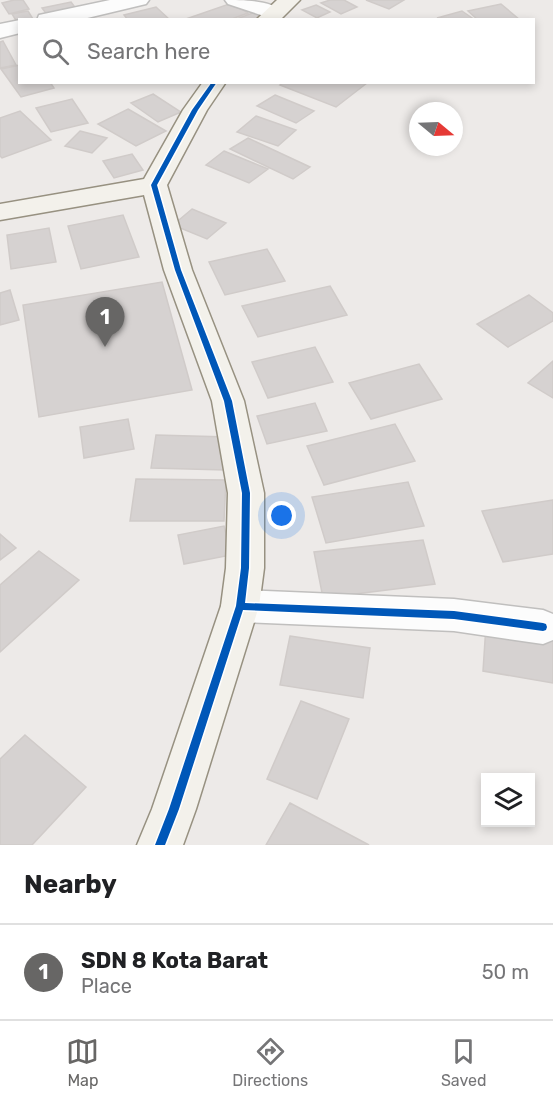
<!DOCTYPE html>
<style>
:root{--surface:#fff;--page:#f2f2f2;--text:#202124;--muted:#757577;--line:#e0e0e0;--accent:#676665}
body{margin:0;font-family:Rubik,sans-serif;background:var(--page);color:var(--text)}
.controls{position:absolute;right:18px;bottom:18px;display:grid;overflow:hidden;border-radius:0px;box-shadow:0 3px 9px #0003}
.controls button{width:54px;height:54px;display:grid;place-items:center;padding:0;border:0;border-bottom:2px solid var(--line);background:var(--surface);color:var(--text);font:30px sans-serif}
.compass{position:absolute;left:409px;top:102px;width:54px;height:54px;border-radius:50%;background:var(--surface);box-shadow:0 3px 9px #0003;rotate:109deg}
.you{position:absolute;left:282px;top:516px;width:21px;height:21px;margin:-15px;border:4px solid #fff;border-radius:50%;background:#1a73e8;box-shadow:0 0 0 9px #1a73e833}
.badge{display:grid;place-items:center;width:39px;height:39px;border-radius:50%;background:var(--accent);color:#fff;font-size:20px;font-weight:700}
.pin{position:absolute;translate:-50% -50px;filter:drop-shadow(0 2px 3px #0008)}
.pin::after{content:'';position:absolute;top:32px;width:21px;height:18px;background:inherit;clip-path:polygon(0 0,100% 0,50% 100%)}
.list{margin:0;padding:0;list-style:none}
h2{display:flex;justify-content:space-between;align-items:center;height:78px;margin:0;padding:0 24px;font-size:26px}
h2 small{font-size:20px;font-weight:400;color:var(--muted)}
.list li{display:grid;grid-template-columns:39px 1fr auto;gap:18px;align-items:center;box-sizing:border-box;height:96px;padding:0 24px;border-top:2px solid var(--line)}
.list b{display:block;font-size:22px;white-space:nowrap}
.list p{margin:0;font-size:20px;white-space:nowrap;color:var(--muted)}
.list em{font-size:20px;font-style:normal;color:var(--muted)}
.icon{flex:none;width:33px;height:33px;fill:none;stroke:currentColor;stroke-width:2;stroke-linecap:round;stroke-linejoin:round}
.map{position:relative;flex:none;width:553px;height:845px;overflow:hidden}
.search{position:absolute;background:var(--surface);box-shadow:0 3px 9px #0003;left:18px;right:18px;top:18px;height:66px;display:flex;align-items:center;gap:15px;box-sizing:border-box;padding:0 21px;border-radius:0px;color:var(--muted);font-size:22px}
.sheet{height:174px;background:var(--surface)}
nav{display:flex;justify-content:space-around;align-items:center;box-sizing:border-box;height:84px;border-top:2px solid var(--line);background:var(--surface);font-size:16px;color:var(--muted)}
nav a{display:grid;justify-items:center;gap:3px}
nav .on{color:var(--accent)}
.map>svg:first-child{display:block}
.building{fill:#d6d2d1;stroke:#d0cbc9;stroke-width:1.5}
.lines{fill:none;stroke-linecap:round;stroke-linejoin:round}
.street-casing{stroke:#c0bfbe;stroke-width:3}
.secondary-casing{stroke:#979181;stroke-width:3}
.street{fill:#fcfcfc;fill-rule:evenodd}
.secondary{fill:#f3f1eb;fill-rule:evenodd}
.cycleway-casing{stroke:#fff;stroke-width:3}
.cycleway{fill:#0057b8;fill-rule:evenodd}
</style>
<div class="map">
<svg width="553" height="845" viewBox="0 0 553 845">
<rect width="100%" height="100%" fill="#edeae8"/>
<!-- building -->
<path class="building" d="M14,0H23L29,9L9,14L2,3Z
M330,0H344L357,7L341,14L321,3Z
M366,0H404L389,9Z
M71,2L77,10L48,16L42,8Z
M232,3L248,13L229,20H183Z
M501,4L520,20H478L468,11Z
M316,5L330,12L317,18L302,10Z
M156,7L170,20H128L124,15Z
M28,11L33,19L20,20L17,22L12,14Z
M258,11L268,16L259,20H234Z
M462,11L475,20L437,18Z
M3,41L16,65L0,68V42Z
M20,65V82H50L54,88L21,97L1,69Z
M284,82H366L367,83L336,107L280,85Z
M153,94L181,112L158,122L131,103Z
M275,95L314,111L296,123L257,106Z
M72,99L88,123L51,132L36,108Z
M128,109L166,131L136,146L98,124Z
M20,111L51,140L2,158L0,156V118Z
M256,116L296,130L278,146L237,132Z
M80,131L107,138L92,153L65,146Z
M248,138L310,167L293,179L230,149Z
M224,151L268,169L249,183L206,165Z
M132,154L143,170L114,178L103,161Z
M192,209L226,223L207,239L173,225Z
M123,215L139,257L81,269L68,226Z
M49,228L56,262L11,269L7,235Z
M267,249L285,281L225,295L209,262Z
M162,282L192,390L39,417L23,305Z
M330,286L347,315L258,337L242,306Z
M10,290L19,320L0,325V293Z
M529,295L553,313V321L508,347L477,324Z
M315,347L333,382L268,398L252,362Z
M553,361V398L528,383Z
M419,364L442,399L371,419L349,383Z
M315,403L327,431L267,444L257,416Z
M128,419L134,449L84,458L80,427Z
M395,424L415,461L324,485L307,446Z
M156,435L228,437L225,470L151,468Z
M136,479L226,480L224,521H130Z
M408,482L424,526L326,543L312,497Z
M553,500V554L503,562L482,511Z
M224,526L231,555L184,564L178,535Z
M0,534L16,548L0,560Z
M423,540L435,584L323,598L314,552Z
M39,551L79,580L0,652V585Z
M486,625L553,636V683L483,671Z
M290,636L370,648L363,698L280,685Z
M301,701L349,719L317,799L267,779Z
M25,735L86,787L32,845H0V759Z
M290,803L369,845H266Z"/>
<g class="lines">
<defs>
<path id="street" d="M110,0H149L146,4L79,20H37L39,15Z
M225,0C242,0 273,0 284,13L281,18L273,19L228,4Z
M20,20V33L0,38V24Z
M240,590L454,599L543,610L553,614V640L543,644L454,631L240,622L226,617L221,606L226,595Z"/>
<path id="secondary" d="M277,0H300L280,20H256Z
M203,82H226L207,110L167,185L192,270L244,401L264,493V568L259,606L196,809L183,845H137L152,809L221,606L226,568L228,493L212,401L164,270L144,195L0,220V204L144,179L183,110Z"/>
</defs>
<!-- street casing -->
<use href="#street" class="street-casing"/>
<!-- secondary casing -->
<use href="#secondary" class="secondary-casing"/>
<!-- street -->
<use href="#street" class="street"/>
<!-- secondary -->
<use href="#secondary" class="secondary"/>
<defs>
<path id="cycleway" d="M212,82H217L198,110L157,185L181,270L232,401L250,493L249,568L245,603L454,611L543,623L546,624L547,627L546,630L543,631L454,619L243,610L179,809L165,845H155L169,809L236,606L241,568L242,493L224,401L175,270L151,185L192,110Z"/>
</defs>
<!-- cycleway casing -->
<use href="#cycleway" class="cycleway-casing"/>
<!-- cycleway -->
<use href="#cycleway" class="cycleway"/>
</g>
</svg>
<div class="controls">
<button><svg class="icon" aria-label="layers" viewBox="0 0 24 24"><path d="M12 4l9 5-9 5-9-5zM3 14l9 5 9-5"/></svg></button>
</div>
<svg class="compass" viewBox="-18 -18 36 36"><path d="M0-13l5 13h-10z" fill="#e53935"/><path d="M0 13l5-13h-10z" fill="#757577"/></svg>
<div class="you"></div>
<div class="pin badge" style="left:105px;top:347px">1</div>
<div class="search"><svg class="icon" aria-label="search" viewBox="0 0 24 24"><circle cx="10" cy="10" r="6"/><path d="M15 15l6 6"/></svg>Search here</div>
</div>
<section class="sheet">
<h2>Nearby<small></small></h2>
<ul class="list">
<li><span class="badge">1</span><div><b>SDN 8 Kota Barat</b><p>Place</p></div><em>50 m</em></li>
</ul>
</section>
<nav>
<a class="on"><svg class="icon" aria-label="map" viewBox="0 0 24 24"><path d="M3 6l6-2 6 2 6-2v14l-6 2-6-2-6 2zM9 4v14M15 6v14"/></svg>Map</a>
<a><svg class="icon" aria-label="directions" viewBox="0 0 24 24"><path d="M12 3l9 9-9 9-9-9zM9 14v-3h6M13 9l2 2-2 2"/></svg>Directions</a>
<a><svg class="icon" aria-label="saved" viewBox="0 0 24 24"><path d="M7 4h10v16l-5-4-5 4z"/></svg>Saved</a>
</nav>
